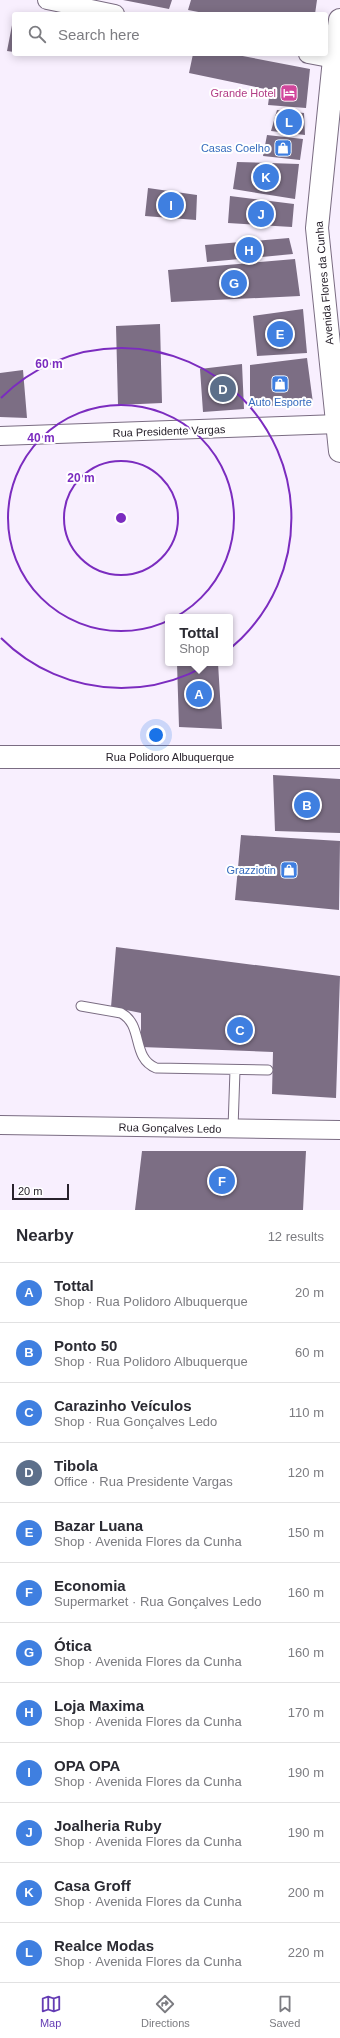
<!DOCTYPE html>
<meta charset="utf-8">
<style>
:root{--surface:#fff;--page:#f7f7f7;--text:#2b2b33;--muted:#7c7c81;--line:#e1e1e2;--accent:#643cb4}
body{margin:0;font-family:Arial,sans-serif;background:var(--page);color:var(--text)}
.scale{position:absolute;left:12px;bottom:10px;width:57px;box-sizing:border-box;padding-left:4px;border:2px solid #28222c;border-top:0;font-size:11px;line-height:14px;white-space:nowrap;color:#28222c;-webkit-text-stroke:3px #fff;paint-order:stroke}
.you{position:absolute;left:156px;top:735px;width:14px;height:14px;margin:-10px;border:3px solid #fff;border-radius:50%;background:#1a73e8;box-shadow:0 0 0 6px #1a73e833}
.badge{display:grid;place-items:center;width:26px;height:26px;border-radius:50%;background:var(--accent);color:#fff;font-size:13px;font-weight:700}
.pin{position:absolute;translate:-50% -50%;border:2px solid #fff;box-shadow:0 1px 4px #0006}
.popup{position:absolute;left:165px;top:614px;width:68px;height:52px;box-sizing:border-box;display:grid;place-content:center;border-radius:4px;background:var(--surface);filter:drop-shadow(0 1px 3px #0005);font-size:13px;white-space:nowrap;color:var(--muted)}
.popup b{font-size:15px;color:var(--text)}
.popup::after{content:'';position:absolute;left:50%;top:100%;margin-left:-8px;border:8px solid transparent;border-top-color:var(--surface)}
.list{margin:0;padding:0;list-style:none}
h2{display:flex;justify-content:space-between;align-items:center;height:52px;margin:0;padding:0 16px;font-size:17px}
h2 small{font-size:13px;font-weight:400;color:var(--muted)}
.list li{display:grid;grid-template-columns:26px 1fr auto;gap:12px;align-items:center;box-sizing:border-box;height:60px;padding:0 16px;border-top:1px solid var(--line)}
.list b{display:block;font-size:15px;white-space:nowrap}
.list p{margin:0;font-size:13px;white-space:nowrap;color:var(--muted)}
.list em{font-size:13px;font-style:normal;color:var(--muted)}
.icon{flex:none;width:22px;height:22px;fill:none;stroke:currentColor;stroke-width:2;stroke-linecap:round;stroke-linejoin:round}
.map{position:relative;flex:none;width:340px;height:1210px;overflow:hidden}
.search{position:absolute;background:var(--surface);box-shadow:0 2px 10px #0003;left:12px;right:12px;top:12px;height:44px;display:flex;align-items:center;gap:10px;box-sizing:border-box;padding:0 14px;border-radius:4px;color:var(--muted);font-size:15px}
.sheet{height:772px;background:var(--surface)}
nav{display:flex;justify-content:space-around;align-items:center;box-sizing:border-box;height:56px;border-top:1px solid var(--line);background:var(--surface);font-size:11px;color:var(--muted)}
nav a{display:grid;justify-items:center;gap:2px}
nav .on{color:var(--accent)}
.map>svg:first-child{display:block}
.building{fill:#7c6e84}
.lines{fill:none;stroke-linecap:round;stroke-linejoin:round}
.lane-casing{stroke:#7a6c82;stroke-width:11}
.street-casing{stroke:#7a6c82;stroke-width:20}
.secondary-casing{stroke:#7a6c82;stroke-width:24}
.lane{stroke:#fff;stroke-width:9}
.street{stroke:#fff;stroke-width:18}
.secondary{stroke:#fff;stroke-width:22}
.ring{fill:none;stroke:#7b2cbf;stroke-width:2}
.labels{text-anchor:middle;stroke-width:4;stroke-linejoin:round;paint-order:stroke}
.hotel-label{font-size:11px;fill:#b23c85;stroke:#fff;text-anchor:end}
.shop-label{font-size:11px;fill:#366cbe;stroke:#fff;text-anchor:end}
.street-label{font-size:11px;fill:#28222c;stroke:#fff}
.centre{fill:#7b2cbf;stroke:#fff;stroke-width:2}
.ring-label{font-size:12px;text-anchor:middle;font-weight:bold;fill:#7b2cbf;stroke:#fff;stroke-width:4;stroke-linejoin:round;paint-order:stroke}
</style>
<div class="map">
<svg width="340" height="1210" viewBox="0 0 340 1210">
<rect width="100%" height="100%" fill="#f8effe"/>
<!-- building -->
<path class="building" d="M123,0H172L169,9Z
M191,0H317L315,14H209L188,10Z
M13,20H14V52L7,51Z
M193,54H232L310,69L306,108L268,105L270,90L189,73Z
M277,110L304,113L305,135L271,131Z
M267,135L303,139L300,160L263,156Z
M237,162L299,164L295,199L233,189Z
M148,188L197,195L196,220L145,216Z
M230,196L294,204L292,227L228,223Z
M289,238L293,254L207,262L205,245Z
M295,259L300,296L171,302L168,270Z
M303,309L307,353L257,356L253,316Z
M160,324L162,403L118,405L116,326Z
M307,358L313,403L250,407V365Z
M242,364L244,409L203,412L200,369Z
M23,370L27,418L0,417V373Z
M177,663H218L222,729L179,727Z
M273,775L340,779V833L275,831Z
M241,835L340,841L339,910L235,900Z
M116,947L340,976L336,1098L272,1094L273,1052L141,1047V1013L111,1007Z
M142,1151H306L303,1210H135Z"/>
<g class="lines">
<defs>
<path id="lane" d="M81,1006L121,1013C144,1025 131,1058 156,1068L268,1070
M233,1128L235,1070"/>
<path id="street" d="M47,0L115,14
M308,54L340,60
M0,436L338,424
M0,1125L340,1130"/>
<path id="secondary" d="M340,20L334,59L317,228L340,451
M0,757H340"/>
</defs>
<!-- lane casing -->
<use href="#lane" class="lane-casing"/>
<!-- street casing -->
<use href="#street" class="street-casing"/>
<!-- secondary casing -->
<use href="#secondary" class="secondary-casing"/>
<!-- lane -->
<use href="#lane" class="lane"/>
<!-- street -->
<use href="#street" class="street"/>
<!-- secondary -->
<use href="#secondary" class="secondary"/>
</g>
<!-- distance rings -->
<g class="ring">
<circle cx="121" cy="518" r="57"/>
<circle cx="121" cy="518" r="113"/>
<path d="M1 398A170 170 0 1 1 1 638"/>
</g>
<!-- icons -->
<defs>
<symbol id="hotel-square" viewBox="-11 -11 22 22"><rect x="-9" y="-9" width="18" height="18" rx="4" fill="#d1479c" stroke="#fff"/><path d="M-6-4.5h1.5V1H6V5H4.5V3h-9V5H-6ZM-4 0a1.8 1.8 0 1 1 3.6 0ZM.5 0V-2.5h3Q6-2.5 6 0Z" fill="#fff"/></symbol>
<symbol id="shop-square" viewBox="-11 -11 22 22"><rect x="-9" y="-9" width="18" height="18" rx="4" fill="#3f7fe0" stroke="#fff"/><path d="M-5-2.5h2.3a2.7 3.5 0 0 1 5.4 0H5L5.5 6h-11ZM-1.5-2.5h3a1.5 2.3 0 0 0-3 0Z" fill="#fff"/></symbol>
</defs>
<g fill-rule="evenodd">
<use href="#hotel-square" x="279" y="83" width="20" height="20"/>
<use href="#shop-square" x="273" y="138" width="20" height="20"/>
<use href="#shop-square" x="270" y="374" width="20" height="20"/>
<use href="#shop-square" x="279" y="860" width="20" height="20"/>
</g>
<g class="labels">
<!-- hotel labels -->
<g class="hotel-label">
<text x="276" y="97">Grande Hotel</text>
</g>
<!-- shop labels -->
<g class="shop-label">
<text x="270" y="152">Casas Coelho</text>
<text x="280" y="406" text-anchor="middle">Auto Esporte</text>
<text x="276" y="874">Grazziotin</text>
</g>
<!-- street labels -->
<g class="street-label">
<text transform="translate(324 283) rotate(-95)" y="4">Avenida Flores da Cunha</text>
<text transform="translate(169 431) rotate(-2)" y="4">Rua Presidente Vargas</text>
<text x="170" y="761">Rua Polidoro Albuquerque</text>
<text transform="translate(170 1128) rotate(1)" y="4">Rua Gonçalves Ledo</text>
</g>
</g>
<circle cx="121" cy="518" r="6" class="centre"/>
<g class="ring-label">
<text x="49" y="368">60 m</text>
<text x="41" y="442">40 m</text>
<text x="81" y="482">20 m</text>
</g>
</svg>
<div class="scale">20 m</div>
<div class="you"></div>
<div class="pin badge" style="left:199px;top:694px;background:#3f7fe0">A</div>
<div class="popup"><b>Tottal</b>Shop</div>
<div class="pin badge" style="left:307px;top:805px;background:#3f7fe0">B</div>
<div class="pin badge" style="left:240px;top:1030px;background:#3f7fe0">C</div>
<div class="pin badge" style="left:223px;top:389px;background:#5c6f8a">D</div>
<div class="pin badge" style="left:280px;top:334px;background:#3f7fe0">E</div>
<div class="pin badge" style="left:222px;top:1181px;background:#3f7fe0">F</div>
<div class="pin badge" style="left:234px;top:283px;background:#3f7fe0">G</div>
<div class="pin badge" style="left:249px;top:250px;background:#3f7fe0">H</div>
<div class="pin badge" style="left:171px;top:205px;background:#3f7fe0">I</div>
<div class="pin badge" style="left:261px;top:214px;background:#3f7fe0">J</div>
<div class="pin badge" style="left:266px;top:177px;background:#3f7fe0">K</div>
<div class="pin badge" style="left:289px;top:122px;background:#3f7fe0">L</div>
<div class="search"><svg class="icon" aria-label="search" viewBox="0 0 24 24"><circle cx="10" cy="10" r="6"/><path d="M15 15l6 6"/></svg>Search here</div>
</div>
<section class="sheet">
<h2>Nearby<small>12 results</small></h2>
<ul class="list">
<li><span class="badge" style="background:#3f7fe0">A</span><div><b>Tottal</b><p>Shop · Rua Polidoro Albuquerque</p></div><em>20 m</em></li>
<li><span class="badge" style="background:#3f7fe0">B</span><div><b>Ponto 50</b><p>Shop · Rua Polidoro Albuquerque</p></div><em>60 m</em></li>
<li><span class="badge" style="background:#3f7fe0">C</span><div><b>Carazinho Veículos</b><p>Shop · Rua Gonçalves Ledo</p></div><em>110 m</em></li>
<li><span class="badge" style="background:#5c6f8a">D</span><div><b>Tibola</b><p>Office · Rua Presidente Vargas</p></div><em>120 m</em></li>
<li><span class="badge" style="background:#3f7fe0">E</span><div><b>Bazar Luana</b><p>Shop · Avenida Flores da Cunha</p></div><em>150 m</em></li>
<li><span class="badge" style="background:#3f7fe0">F</span><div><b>Economia</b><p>Supermarket · Rua Gonçalves Ledo</p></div><em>160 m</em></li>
<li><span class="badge" style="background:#3f7fe0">G</span><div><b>Ótica</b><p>Shop · Avenida Flores da Cunha</p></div><em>160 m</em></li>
<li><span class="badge" style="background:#3f7fe0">H</span><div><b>Loja Maxima</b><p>Shop · Avenida Flores da Cunha</p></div><em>170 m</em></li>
<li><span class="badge" style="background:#3f7fe0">I</span><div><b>OPA OPA</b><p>Shop · Avenida Flores da Cunha</p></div><em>190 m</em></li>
<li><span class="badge" style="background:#3f7fe0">J</span><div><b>Joalheria Ruby</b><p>Shop · Avenida Flores da Cunha</p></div><em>190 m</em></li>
<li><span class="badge" style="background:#3f7fe0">K</span><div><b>Casa Groff</b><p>Shop · Avenida Flores da Cunha</p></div><em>200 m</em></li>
<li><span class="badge" style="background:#3f7fe0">L</span><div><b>Realce Modas</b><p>Shop · Avenida Flores da Cunha</p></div><em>220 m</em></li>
</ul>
</section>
<nav>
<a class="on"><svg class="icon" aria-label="map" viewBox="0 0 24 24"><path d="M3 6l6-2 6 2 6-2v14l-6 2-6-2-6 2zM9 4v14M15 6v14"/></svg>Map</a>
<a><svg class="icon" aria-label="directions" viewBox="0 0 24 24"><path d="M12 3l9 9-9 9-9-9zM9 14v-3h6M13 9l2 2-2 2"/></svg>Directions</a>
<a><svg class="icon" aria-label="saved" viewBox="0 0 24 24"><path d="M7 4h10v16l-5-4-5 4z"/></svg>Saved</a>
</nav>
